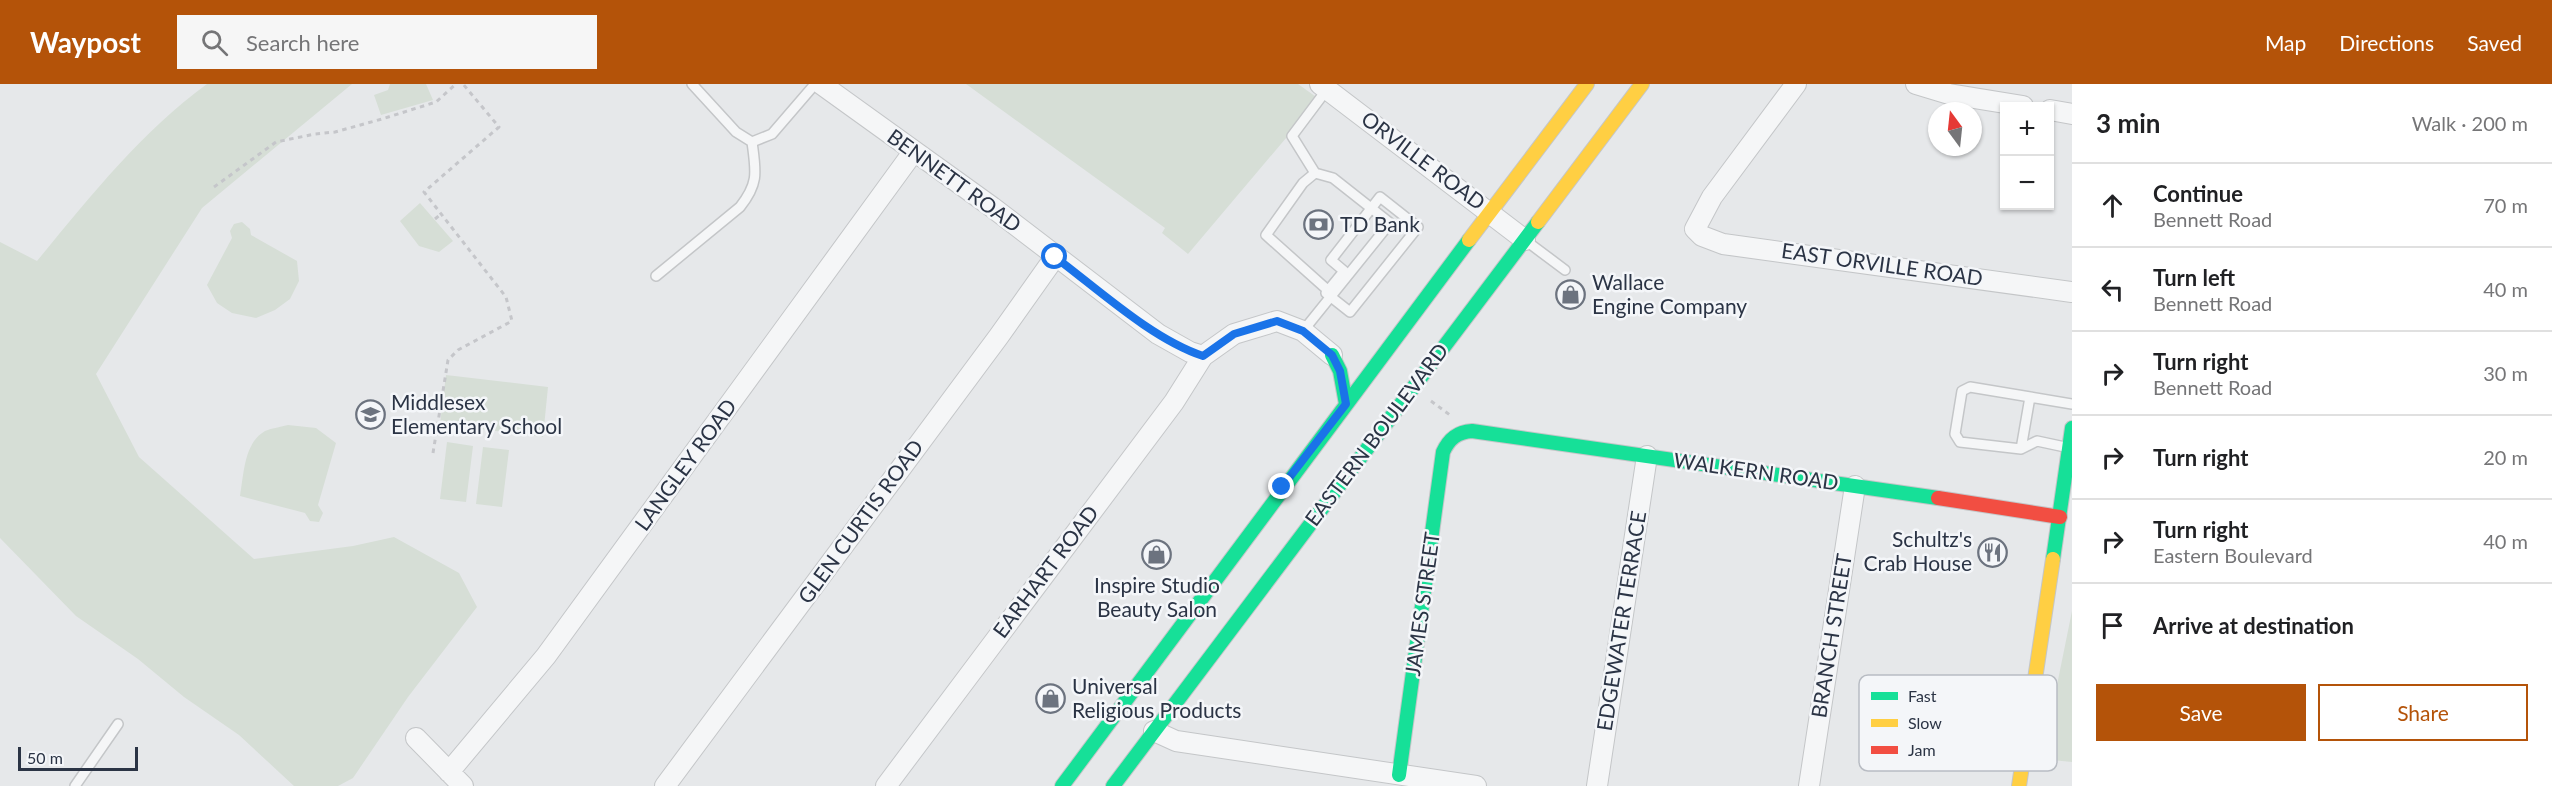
<!DOCTYPE html>
<meta charset="utf-8">
<style>
:root{--surface:#fff;--page:#f6f6f6;--text:#202124;--muted:#757577;--line:#e0e0e0;--accent:#b45309}
body{margin:0;font-family:Lato,sans-serif;background:var(--page);color:var(--text)}
.controls{position:absolute;right:18px;top:18px;display:grid;overflow:hidden;border-radius:0px;box-shadow:0 2px 4px #0004}
.controls button{width:54px;height:54px;display:grid;place-items:center;padding:0;border:0;border-bottom:2px solid var(--line);background:var(--surface);color:var(--text);font:30px sans-serif}
.compass{position:absolute;left:1928px;top:18px;width:54px;height:54px;border-radius:50%;background:var(--surface);box-shadow:0 2px 4px #0004;rotate:345deg}
.scale{position:absolute;left:18px;bottom:15px;width:120px;box-sizing:border-box;padding-left:6px;border:3px solid #2b3445;border-top:0;font-size:16px;line-height:21px;white-space:nowrap;color:#2b3445;-webkit-text-stroke:4px #f4f6f9;paint-order:stroke}
.stop{position:absolute;width:18px;height:18px;margin:-14px;border:4px solid #1a73e8;border-radius:50%;background:#fff}
.stop.end{background:#1a73e8;border-color:#fff;box-shadow:0 2px 6px #0008}
.list{margin:0;padding:0;list-style:none}
h2{display:flex;justify-content:space-between;align-items:center;height:78px;margin:0;padding:0 24px;font-size:26px}
h2 small{font-size:20px;font-weight:400;color:var(--muted)}
.list li{display:grid;grid-template-columns:39px 1fr auto;gap:18px;align-items:center;box-sizing:border-box;height:84px;padding:0 24px;border-top:2px solid var(--line)}
.list b{display:block;font-size:22px;white-space:nowrap}
.list p{margin:0;font-size:20px;white-space:nowrap;color:var(--muted)}
.list em{font-size:20px;font-style:normal;color:var(--muted)}
.actions{display:flex;gap:12px;padding:18px 24px}
.actions a{flex:1;padding:14px 0;border:2px solid var(--accent);border-radius:0px;text-align:center;font-size:21px;color:var(--accent)}
.actions .main{background:var(--accent);color:#fff}
.icon{flex:none;width:33px;height:33px;fill:none;stroke:currentColor;stroke-width:2;stroke-linecap:round;stroke-linejoin:round}
.map{position:relative;flex:none;width:2072px;height:702px;overflow:hidden}
header{display:flex;align-items:center;gap:36px;box-sizing:border-box;height:84px;padding:0 30px;background:var(--accent);color:#fff}
header strong{font-size:28px}
nav{display:flex;gap:33px;margin-inline-start:auto;font-size:21px}
.search{width:420px;height:54px;background:var(--page);display:flex;align-items:center;gap:15px;box-sizing:border-box;padding:0 21px;border-radius:0px;color:var(--muted);font-size:22px}
main{display:flex}
aside{flex:1;background:var(--surface)}
.map>svg:first-child{display:block}
.green{fill:#d6ded6}
.lines{fill:none;stroke-linecap:round;stroke-linejoin:round}
.lane-casing{stroke:#c4c6c8;stroke-width:12}
.street-casing{stroke:#c4c6c8;stroke-width:22}
.fast-casing{stroke:#c4c6c8;stroke-width:16}
.slow-casing{stroke:#c4c6c8;stroke-width:16}
.jam-casing{stroke:#c4c6c8;stroke-width:16}
.path{stroke:#c5c6ca;stroke-width:3;stroke-dasharray:4.5 4.5;stroke-linecap:butt}
.lane{stroke:#f5f6f7;stroke-width:9}
.street{stroke:#f5f6f7;stroke-width:20}
.fast{stroke:#16e098;stroke-width:14}
.slow{stroke:#ffcf43;stroke-width:14}
.jam{stroke:#f24e42;stroke-width:14}
.route{stroke:#1a73e8;stroke-width:8}
.labels{text-anchor:middle;stroke-width:5;stroke-linejoin:round;paint-order:stroke}
.street-label{font-size:21px;fill:#2b3445;stroke:#f4f6f9}
.poi-label{font-size:21px;fill:#2b3445;stroke:#f4f6f9;text-anchor:start}
.key{fill:#f4f6f9;stroke:#b8bcc3;stroke-width:1.5}
.key-label{font-size:16px;fill:#2b3445}
</style>
<header>
<strong>Waypost</strong>
<div class="search"><svg class="icon" aria-label="search" viewBox="0 0 24 24"><circle cx="10" cy="10" r="6"/><path d="M15 15l6 6"/></svg>Search here</div>
<nav><a>Map</a><a>Directions</a><a>Saved</a></nav>
</header>
<main>
<div class="map">
<svg width="2072" height="702" viewBox="0 0 2072 702">
<rect width="100%" height="100%" fill="#e6e8ea"/>
<!-- green -->
<path class="green" d="M207,0H352L202,124L96,290L139,373L254,475L353,462L394,453L459,489L477,523L408,613L353,694L338,702H294L239,651L184,613L138,575L76,532L0,454V158L37,177C89,114 141,48 207,0Z
M390,0H426L433,16L381,31L374,11L388,6Z
M966,0H1298L1319,15L1188,170L1162,149L1165,144Z
M420,119L453,157L439,168L419,162L400,137Z
M242,138L250,145L251,151L297,177L299,197L290,215L275,226L256,234L232,229L217,219L207,201L232,154L230,147L234,140Z
M446,291L548,303L543,353L440,340Z
M288,341L316,344L336,359L318,421L323,429L319,438L310,437L305,429L240,412C244,390 244,359 265,347C272,344 281,343 288,341Z
M447,358L473,362L466,418L440,415Z
M483,363L509,366L502,423L476,420Z
M2072,527V678L2042,675Z"/>
<g class="lines">
<defs>
<path id="lane" d="M692,0L736,48L752,58L772,50L815,0
M1315,89L1303,99L1266,151L1332,210
M1380,113L1418,143L1350,228L1326,209L1344,187L1331,176Z
M1529,159L1565,186
M656,192L740,123C759,99 756,88 752,58
M1303,247L1390,139L1333,94L1315,89L1292,52L1328,4
M2065,363L2037,357L2021,365L1960,358L1955,350L1962,307L1970,303L2072,320
M2021,365L2030,313
M75,702L118,640"/>
<path id="street" d="M821,0L992,123L1158,250L1190,268L1203,272L1234,250L1277,237L1303,247L1332,271
M1320,0L1525,156
M1796,0L1712,113L1695,145L1702,152L1723,160L2072,208
M1916,0L1949,10L2023,22
M2050,26L2072,30
M1154,647L1176,657L1476,702
M416,654L463,702
M449,688L546,572L914,67
M665,702L999,252L1055,173
M886,702L1174,318L1203,272
M1597,702L1647,372
M1809,702L1855,402"/>
<path id="fast" d="M1332,271L1340,287L1346,320
M2053,475L2072,344
M1399,691L1443,368C1449,355 1457,348 1472,347L1938,414
M1062,702L1469,156
M1113,702L1538,138"/>
<path id="slow" d="M1538,138L1642,0
M1469,156L1587,0
M2019,702L2053,475"/>
<path id="jam" d="M1938,414L2060,433"/>
</defs>
<!-- lane casing -->
<use href="#lane" class="lane-casing"/>
<!-- street casing -->
<use href="#street" class="street-casing"/>
<!-- fast casing -->
<use href="#fast" class="fast-casing"/>
<!-- slow casing -->
<use href="#slow" class="slow-casing"/>
<!-- jam casing -->
<use href="#jam" class="jam-casing"/>
<!-- path -->
<path class="path" d="M214,103L276,58L315,50L335,48L382,35L436,18L456,0
M435,135L441,130
M1431,317L1450,331
M433,369L448,276L458,266L512,237L506,213L424,108L499,43L463,0"/>
<!-- lane -->
<use href="#lane" class="lane"/>
<!-- street -->
<use href="#street" class="street"/>
<!-- fast -->
<use href="#fast" class="fast"/>
<!-- slow -->
<use href="#slow" class="slow"/>
<!-- jam -->
<use href="#jam" class="jam"/>
</g>
<g class="lines">
<!-- route -->
<path class="route" d="M1055,173C1099,206 1152,255 1203,272L1234,250L1277,237L1303,247L1332,271L1340,287L1346,320L1282,403"/>
</g>
<!-- icons -->
<defs>
<symbol id="bank-ring" viewBox="-11 -11 22 22"><circle r="9.5" fill="#f4f6f9" stroke="#6c737f" stroke-width="1.5"/><path d="M-6-4H6V4H-6ZM0-2.3a2.3 2.3 0 1 0 0 4.6a2.3 2.3 0 1 0 0-4.6Z" fill="#6c737f"/></symbol>
<symbol id="shop-ring" viewBox="-11 -11 22 22"><circle r="9.5" fill="#f4f6f9" stroke="#6c737f" stroke-width="1.5"/><path d="M-5-2.5h2.3a2.7 3.5 0 0 1 5.4 0H5L5.5 6h-11ZM-1.5-2.5h3a1.5 2.3 0 0 0-3 0Z" fill="#6c737f"/></symbol>
<symbol id="school-ring" viewBox="-11 -11 22 22"><circle r="9.5" fill="#f4f6f9" stroke="#6c737f" stroke-width="1.5"/><path d="M0-5L7-2L0 1L-7-2ZM-4 1L0 2.5L4 1V4Q0 6-4 4Z" fill="#6c737f"/></symbol>
<symbol id="restaurant-ring" viewBox="-11 -11 22 22"><circle r="9.5" fill="#f4f6f9" stroke="#6c737f" stroke-width="1.5"/><path d="M-5-6h1v4h1v-4h1v4h1v-4h1v5L-1.5 .5V6h-2V.5L-5-1ZM5-6V6H3V1.5H1.5Q1.5-4 5-6Z" fill="#6c737f"/></symbol>
</defs>
<g fill-rule="evenodd">
<use href="#bank-ring" x="1302" y="124" width="33" height="33"/>
<use href="#shop-ring" x="1554" y="194" width="33" height="33"/>
<use href="#school-ring" x="354" y="314" width="33" height="33"/>
<use href="#restaurant-ring" x="1976" y="452" width="33" height="33"/>
<use href="#shop-ring" x="1140" y="454" width="33" height="33"/>
<use href="#shop-ring" x="1034" y="598" width="33" height="33"/>
</g>
<g class="labels">
<!-- street labels -->
<g class="street-label">
<text transform="translate(1423 77) rotate(37)" y="7">ORVILLE ROAD</text>
<text transform="translate(954 97) rotate(36)" y="7">BENNETT ROAD</text>
<text transform="translate(1882 181) rotate(8)" y="7">EAST ORVILLE ROAD</text>
<text transform="translate(1377 351) rotate(-53)" y="7">EASTERN BOULEVARD</text>
<text transform="translate(686 381) rotate(-54)" y="7">LANGLEY ROAD</text>
<text transform="translate(1756 388) rotate(8)" y="7">WALKERN ROAD</text>
<text transform="translate(861 438) rotate(-54)" y="7">GLEN CURTIS ROAD</text>
<text transform="translate(1046 488) rotate(-53)" y="7">EARHART ROAD</text>
<text transform="translate(1423 520) rotate(-82)" y="7">JAMES STREET</text>
<text transform="translate(1622 537) rotate(-81)" y="7">EDGEWATER TERRACE</text>
<text transform="translate(1832 552) rotate(-81)" y="7">BRANCH STREET</text>
</g>
<!-- poi labels -->
<g class="poi-label">
<text x="1340" y="148">TD Bank</text>
<text x="1592" y="206">Wallace<tspan x="1592" dy="24">Engine Company</tspan></text>
<text x="391" y="326">Middlesex<tspan x="391" dy="24">Elementary School</tspan></text>
<text x="1972" y="463" text-anchor="end">Schultz's<tspan x="1972" dy="24">Crab House</tspan></text>
<text x="1157" y="509" text-anchor="middle">Inspire Studio<tspan x="1157" dy="24">Beauty Salon</tspan></text>
<text x="1072" y="610">Universal<tspan x="1072" dy="24">Religious Products</tspan></text>
</g>
</g>
<!-- legend -->
<rect x="1859" y="591" width="198" height="96" rx="9" class="key"/>
<rect x="1871" y="608" width="27" height="8" fill="#16e098"/>
<rect x="1871" y="635" width="27" height="8" fill="#ffcf43"/>
<rect x="1871" y="662" width="27" height="8" fill="#f24e42"/>
<g class="key-label">
<text x="1908" y="618">Fast</text>
<text x="1908" y="645">Slow</text>
<text x="1908" y="672">Jam</text>
</g>
</svg>
<div class="controls">
<button>+</button>
<button>−</button>
</div>
<svg class="compass" viewBox="-18 -18 36 36"><path d="M0-13l5 13h-10z" fill="#e53935"/><path d="M0 13l5-13h-10z" fill="#757577"/></svg>
<div class="scale">50 m</div>
<div class="stop" style="left:1055px;top:173px"></div>
<div class="stop end" style="left:1282px;top:403px"></div>
</div>
<aside>
<h2>3 min<small>Walk · 200 m</small></h2>
<ul class="list">
<li><svg class="icon" aria-label="ahead" viewBox="0 0 24 24"><path d="M12 20V5M6 11l6-6 6 6"/></svg><div><b>Continue</b><p>Bennett Road</p></div><em>70 m</em></li>
<li><svg class="icon" aria-label="left" viewBox="0 0 24 24"><path d="M17 20v-9H6M10 6l-5 5 5 5"/></svg><div><b>Turn left</b><p>Bennett Road</p></div><em>40 m</em></li>
<li><svg class="icon" aria-label="right" viewBox="0 0 24 24"><path d="M7 20v-9h11M14 6l5 5-5 5"/></svg><div><b>Turn right</b><p>Bennett Road</p></div><em>30 m</em></li>
<li><svg class="icon" aria-label="right" viewBox="0 0 24 24"><path d="M7 20v-9h11M14 6l5 5-5 5"/></svg><div><b>Turn right</b></div><em>20 m</em></li>
<li><svg class="icon" aria-label="right" viewBox="0 0 24 24"><path d="M7 20v-9h11M14 6l5 5-5 5"/></svg><div><b>Turn right</b><p>Eastern Boulevard</p></div><em>40 m</em></li>
<li><svg class="icon" aria-label="arrive" viewBox="0 0 24 24"><path d="M6 21V4h12l-3 4 3 4H6"/></svg><div><b>Arrive at destination</b></div></li>
</ul>
<div class="actions"><a class="main">Save</a><a>Share</a></div>
</aside>
</main>
